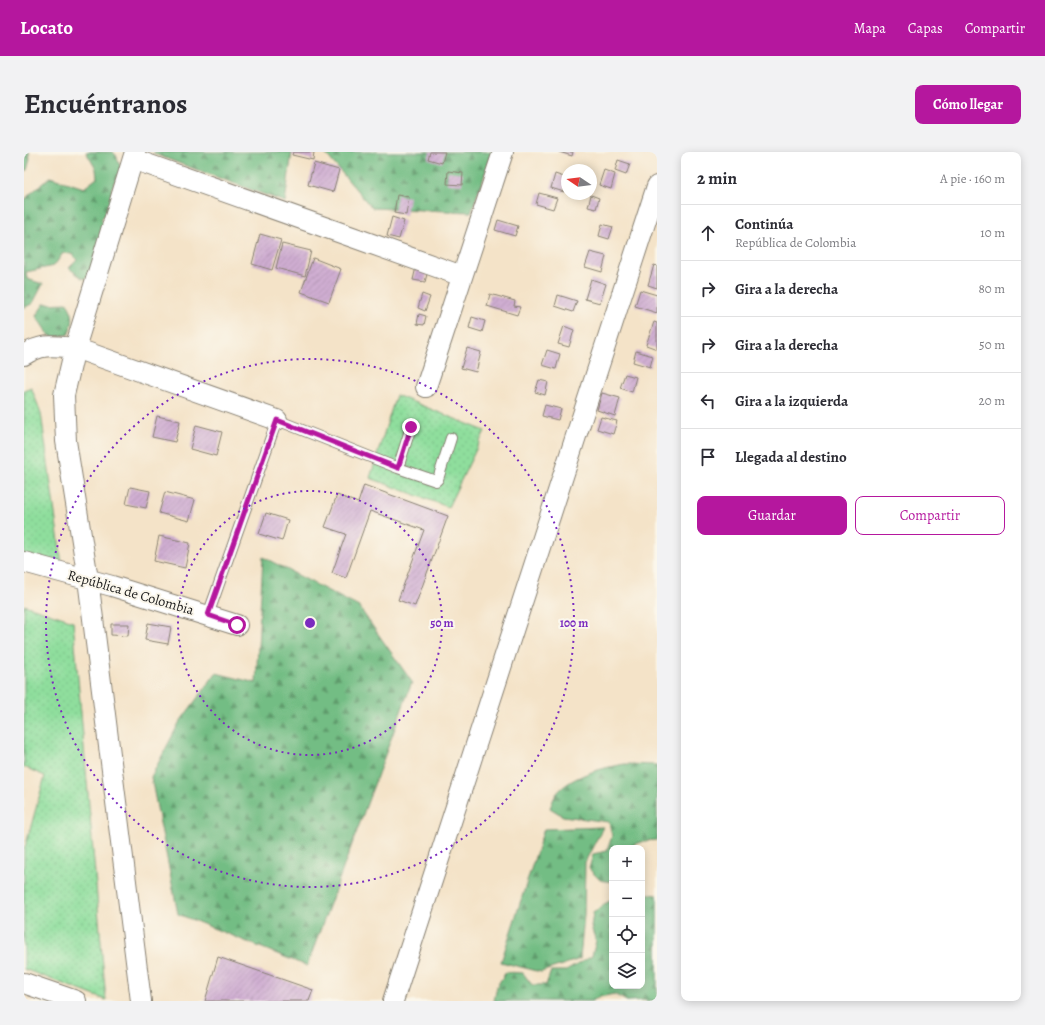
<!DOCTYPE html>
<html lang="es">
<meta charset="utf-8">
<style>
:root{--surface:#fff;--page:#f2f2f3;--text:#2b2b33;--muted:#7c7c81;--line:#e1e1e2;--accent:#b5179e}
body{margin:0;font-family:Alegreya,serif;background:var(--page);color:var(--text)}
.controls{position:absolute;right:12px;bottom:12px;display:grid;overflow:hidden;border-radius:8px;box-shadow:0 2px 10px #0003}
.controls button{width:36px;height:36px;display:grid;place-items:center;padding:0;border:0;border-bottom:1px solid var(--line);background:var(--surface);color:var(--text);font:20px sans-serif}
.compass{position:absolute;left:537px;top:12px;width:36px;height:36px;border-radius:50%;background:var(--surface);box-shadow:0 2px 10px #0003;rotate:283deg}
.stop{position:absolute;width:12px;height:12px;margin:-9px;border:3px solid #b5179e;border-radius:50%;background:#fff}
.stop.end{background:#b5179e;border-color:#fff;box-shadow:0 1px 4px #0008}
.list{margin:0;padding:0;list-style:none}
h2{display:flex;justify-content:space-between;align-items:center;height:52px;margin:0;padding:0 16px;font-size:17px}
h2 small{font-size:13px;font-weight:400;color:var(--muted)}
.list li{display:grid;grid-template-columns:26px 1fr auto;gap:12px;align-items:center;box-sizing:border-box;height:56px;padding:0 16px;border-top:1px solid var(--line)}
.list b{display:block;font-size:15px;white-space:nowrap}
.list p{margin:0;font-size:13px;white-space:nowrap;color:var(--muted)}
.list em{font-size:13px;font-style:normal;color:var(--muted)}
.actions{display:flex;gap:8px;padding:12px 16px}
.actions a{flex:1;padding:9px 0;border:1px solid var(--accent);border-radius:8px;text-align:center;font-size:14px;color:var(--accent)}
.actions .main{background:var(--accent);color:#fff}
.icon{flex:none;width:22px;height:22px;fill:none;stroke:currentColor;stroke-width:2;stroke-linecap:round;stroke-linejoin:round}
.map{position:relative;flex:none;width:633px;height:849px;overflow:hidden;border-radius:8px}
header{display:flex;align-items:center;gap:24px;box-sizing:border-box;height:56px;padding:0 20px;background:var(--accent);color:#fff}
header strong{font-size:19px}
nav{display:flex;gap:22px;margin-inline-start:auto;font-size:14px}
.intro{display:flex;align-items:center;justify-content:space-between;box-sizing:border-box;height:96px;padding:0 24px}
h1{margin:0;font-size:28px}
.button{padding:10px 18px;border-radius:8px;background:var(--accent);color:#fff;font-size:14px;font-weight:700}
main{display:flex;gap:24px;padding:0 24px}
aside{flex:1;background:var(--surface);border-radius:8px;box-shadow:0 2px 10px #0003}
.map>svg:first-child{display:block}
.grass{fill:url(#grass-dots);stroke:#567d5c}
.forest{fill:url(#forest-firs);stroke:#486c50}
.building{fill:url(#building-hatch)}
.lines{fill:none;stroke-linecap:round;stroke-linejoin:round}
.lane-casing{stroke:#888072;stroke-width:12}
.street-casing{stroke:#888072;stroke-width:22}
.lane{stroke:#fff;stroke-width:10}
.street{stroke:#fff;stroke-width:20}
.route{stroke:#b5179e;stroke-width:5}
.ring{fill:none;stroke:#7b2cbf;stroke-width:2;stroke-dasharray:2 4}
.labels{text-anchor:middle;stroke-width:4;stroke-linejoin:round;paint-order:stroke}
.street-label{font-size:14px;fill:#1c1c1c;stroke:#fbf7ec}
.centre{fill:#7b2cbf;stroke:#fbf7ec;stroke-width:2}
.ring-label{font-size:12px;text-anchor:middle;font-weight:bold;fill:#7b2cbf;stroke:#fbf7ec;stroke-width:4;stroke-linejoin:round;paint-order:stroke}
</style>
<header>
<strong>Locato</strong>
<nav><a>Mapa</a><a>Capas</a><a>Compartir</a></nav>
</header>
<div class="intro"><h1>Encuéntranos</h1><a class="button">Cómo llegar</a></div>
<main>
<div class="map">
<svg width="633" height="849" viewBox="0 0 633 849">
<defs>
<pattern id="grass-dots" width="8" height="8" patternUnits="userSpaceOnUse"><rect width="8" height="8" fill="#8fde9d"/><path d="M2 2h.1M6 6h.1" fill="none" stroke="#7bbe87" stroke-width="1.8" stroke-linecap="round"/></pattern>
<pattern id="forest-firs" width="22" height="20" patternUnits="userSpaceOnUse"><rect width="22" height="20" fill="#73bd84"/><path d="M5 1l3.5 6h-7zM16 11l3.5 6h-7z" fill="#5e996b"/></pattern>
<pattern id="building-hatch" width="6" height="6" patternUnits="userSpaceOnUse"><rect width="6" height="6" fill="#cfadd1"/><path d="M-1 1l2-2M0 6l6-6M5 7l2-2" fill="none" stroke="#b194b3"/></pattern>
</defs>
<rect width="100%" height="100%" fill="#fbf7ec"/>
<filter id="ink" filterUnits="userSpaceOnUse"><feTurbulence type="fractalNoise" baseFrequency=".025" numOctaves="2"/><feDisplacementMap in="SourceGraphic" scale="8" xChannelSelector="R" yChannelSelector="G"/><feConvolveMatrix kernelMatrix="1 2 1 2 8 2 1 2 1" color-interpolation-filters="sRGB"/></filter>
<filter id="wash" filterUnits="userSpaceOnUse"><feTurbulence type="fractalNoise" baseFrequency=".012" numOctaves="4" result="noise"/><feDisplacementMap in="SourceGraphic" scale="16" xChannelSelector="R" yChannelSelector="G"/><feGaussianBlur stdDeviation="0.9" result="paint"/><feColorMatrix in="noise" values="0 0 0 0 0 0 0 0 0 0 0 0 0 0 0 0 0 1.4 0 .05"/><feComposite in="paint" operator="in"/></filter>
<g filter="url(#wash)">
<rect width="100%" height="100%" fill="#f4e3c8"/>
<!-- grass -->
<path class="grass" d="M7,235L17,261L38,412L0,402V238Z
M372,243L461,279L424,355L346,326Z
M0,453L49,469L82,848L0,817V699L21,624L0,615Z"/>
<!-- forest -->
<path class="forest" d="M0,0H5L6,7L3,18L0,19Z
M62,0H88L92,3L98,19L90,31L87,41L93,47L87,57L77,67L84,75L65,124L59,127L45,116L53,108L47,102L39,101L30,114L2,120L3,127L19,132L9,151L0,156V49L5,43L26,25L60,36L73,26L72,17Z
M130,0H268L261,50L130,2Z
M300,0H469L447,60L348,56Z
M43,151C51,164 50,169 44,183L27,185L22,179L12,164L20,152Z
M239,405L335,455L388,530L283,814L154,762L127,625L155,571L192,521L232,531Z
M601,612L633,613V688L620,689L607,694V696H588V730L576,728L565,717L569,702L583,699L588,684L585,670L539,664L526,656C528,651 530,645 533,641C547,624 580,615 601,612Z
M579,675L561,710L560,763L556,807L517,820L477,810L520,677Z
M618,741L633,743V849L619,848L603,849L590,842L576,845L567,849H470L473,834L482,820L499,821L508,833H522L527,819H542L568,804L572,789L567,775L569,761L588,747V834H618Z"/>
<g id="blocks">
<!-- building -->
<path class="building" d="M269,0H290L289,8L268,3Z
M406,0H421L418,11L404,7Z
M535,0H549L548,4Z
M594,8L606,12L602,23L591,19Z
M290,11L315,18L309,40L284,33Z
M580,18L591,22L587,37L575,33Z
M424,19L439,21L438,33L423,32Z
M531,22L543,26L540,40L527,36Z
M515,41L533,46L529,57L512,52Z
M373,43L385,45L382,63L370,61Z
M567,43L575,46L572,57L564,55Z
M368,65L380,69L375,87L363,84Z
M474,68L494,74L491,84L471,78Z
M578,72L589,75L585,87L575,84Z
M236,82L257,88L248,118L228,112Z
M258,92L287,99L281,124L252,116Z
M566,100L582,104L578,120L561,115Z
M289,106L317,117L305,150L277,140Z
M630,113L633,114V136L624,133Z
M392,115L404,118L401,130L389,128Z
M567,127L582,132L576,151L561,147Z
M616,138L633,143V161L611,154Z
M398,142L406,145L401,159L394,156Z
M466,142L491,149L490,154L496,155L493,163L463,154Z
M534,143L553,149L549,160L531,154Z
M395,162L402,164L400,173L393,172Z
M448,165L461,169L458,180L445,176Z
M630,170L633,171V197L622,193Z
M540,174L550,178L545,195L534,192Z
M443,196L457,200L452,220L437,216Z
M523,198L536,202L532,217L518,213Z
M612,199L629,204L626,215L609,210Z
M601,222L612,225L608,240L596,236Z
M515,228L524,230L521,243L511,240Z
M578,241L596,246L591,264L573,258Z
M521,253L537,257L534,268L518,264Z
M133,264L156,269L151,290L128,285Z
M577,265L593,269L589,282L573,277Z
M172,273L198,280L192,304L166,297Z
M340,333L424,364L391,454L374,448L400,378L346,359L322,426L308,421L322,382L301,375L313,343L334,351Z
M106,335L126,339L122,356L102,352Z
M141,340L171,348L165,369L135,361Z
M242,361L264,368L258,389L235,382Z
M135,384L166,391L161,416L130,409Z
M124,471L147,475L144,492L121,488Z
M87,472H105L104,484L87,483Z
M194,805L289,838L285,849H181Z"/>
</g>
</g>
<g filter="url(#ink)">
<use href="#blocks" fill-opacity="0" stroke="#888072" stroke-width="1"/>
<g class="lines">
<defs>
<path id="lane" d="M374,316L387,275
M184,463L253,268L374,316L412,329L414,327L427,286"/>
<path id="street" d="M111,0L51,196L40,243L42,289L64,427L117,849
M109,7L438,124
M0,203C18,191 30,194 51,196L253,268
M402,235L479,0
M0,410L88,434L213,473
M0,831L52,849
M369,849L633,34"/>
</defs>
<!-- lane casing -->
<use href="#lane" class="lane-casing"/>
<!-- street casing -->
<use href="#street" class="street-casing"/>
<!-- lane -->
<use href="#lane" class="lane"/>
<!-- street -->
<use href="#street" class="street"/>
</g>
</g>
<g class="lines" filter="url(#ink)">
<!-- route -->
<path class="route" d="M213,473L184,463L253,268L374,316L387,275"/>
</g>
<!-- distance rings -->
<g class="ring">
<circle cx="286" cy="471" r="132"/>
<circle cx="286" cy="471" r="264"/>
</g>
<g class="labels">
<!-- street labels -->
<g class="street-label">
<text transform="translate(107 440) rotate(16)" y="5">República de Colombia</text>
</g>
</g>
<circle cx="286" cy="471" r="6" class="centre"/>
<g class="ring-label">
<text x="418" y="475">50 m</text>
<text x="550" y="475">100 m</text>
</g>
</svg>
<div class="controls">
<button>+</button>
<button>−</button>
<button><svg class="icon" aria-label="locate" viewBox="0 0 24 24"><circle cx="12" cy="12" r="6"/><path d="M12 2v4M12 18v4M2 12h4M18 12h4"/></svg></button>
<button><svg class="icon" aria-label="layers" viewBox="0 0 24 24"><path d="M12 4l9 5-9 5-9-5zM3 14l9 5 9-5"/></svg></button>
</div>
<svg class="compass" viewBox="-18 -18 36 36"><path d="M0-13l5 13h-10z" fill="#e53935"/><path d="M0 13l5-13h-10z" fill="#7c7c81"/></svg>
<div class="stop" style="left:213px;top:473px"></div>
<div class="stop end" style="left:387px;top:275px"></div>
</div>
<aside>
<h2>2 min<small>A pie · 160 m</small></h2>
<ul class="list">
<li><svg class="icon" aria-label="ahead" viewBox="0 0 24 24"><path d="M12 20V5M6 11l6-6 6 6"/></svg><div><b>Continúa</b><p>República de Colombia</p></div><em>10 m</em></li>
<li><svg class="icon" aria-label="right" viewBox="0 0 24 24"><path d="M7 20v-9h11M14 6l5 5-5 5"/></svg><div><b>Gira a la derecha</b></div><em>80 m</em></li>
<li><svg class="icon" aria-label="right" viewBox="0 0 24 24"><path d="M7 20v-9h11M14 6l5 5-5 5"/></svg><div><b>Gira a la derecha</b></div><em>50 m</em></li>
<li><svg class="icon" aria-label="left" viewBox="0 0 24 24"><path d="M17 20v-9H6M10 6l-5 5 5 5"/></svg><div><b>Gira a la izquierda</b></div><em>20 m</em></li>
<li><svg class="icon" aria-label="arrive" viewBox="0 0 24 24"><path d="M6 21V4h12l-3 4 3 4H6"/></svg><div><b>Llegada al destino</b></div></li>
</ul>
<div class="actions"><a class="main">Guardar</a><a>Compartir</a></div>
</aside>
</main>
